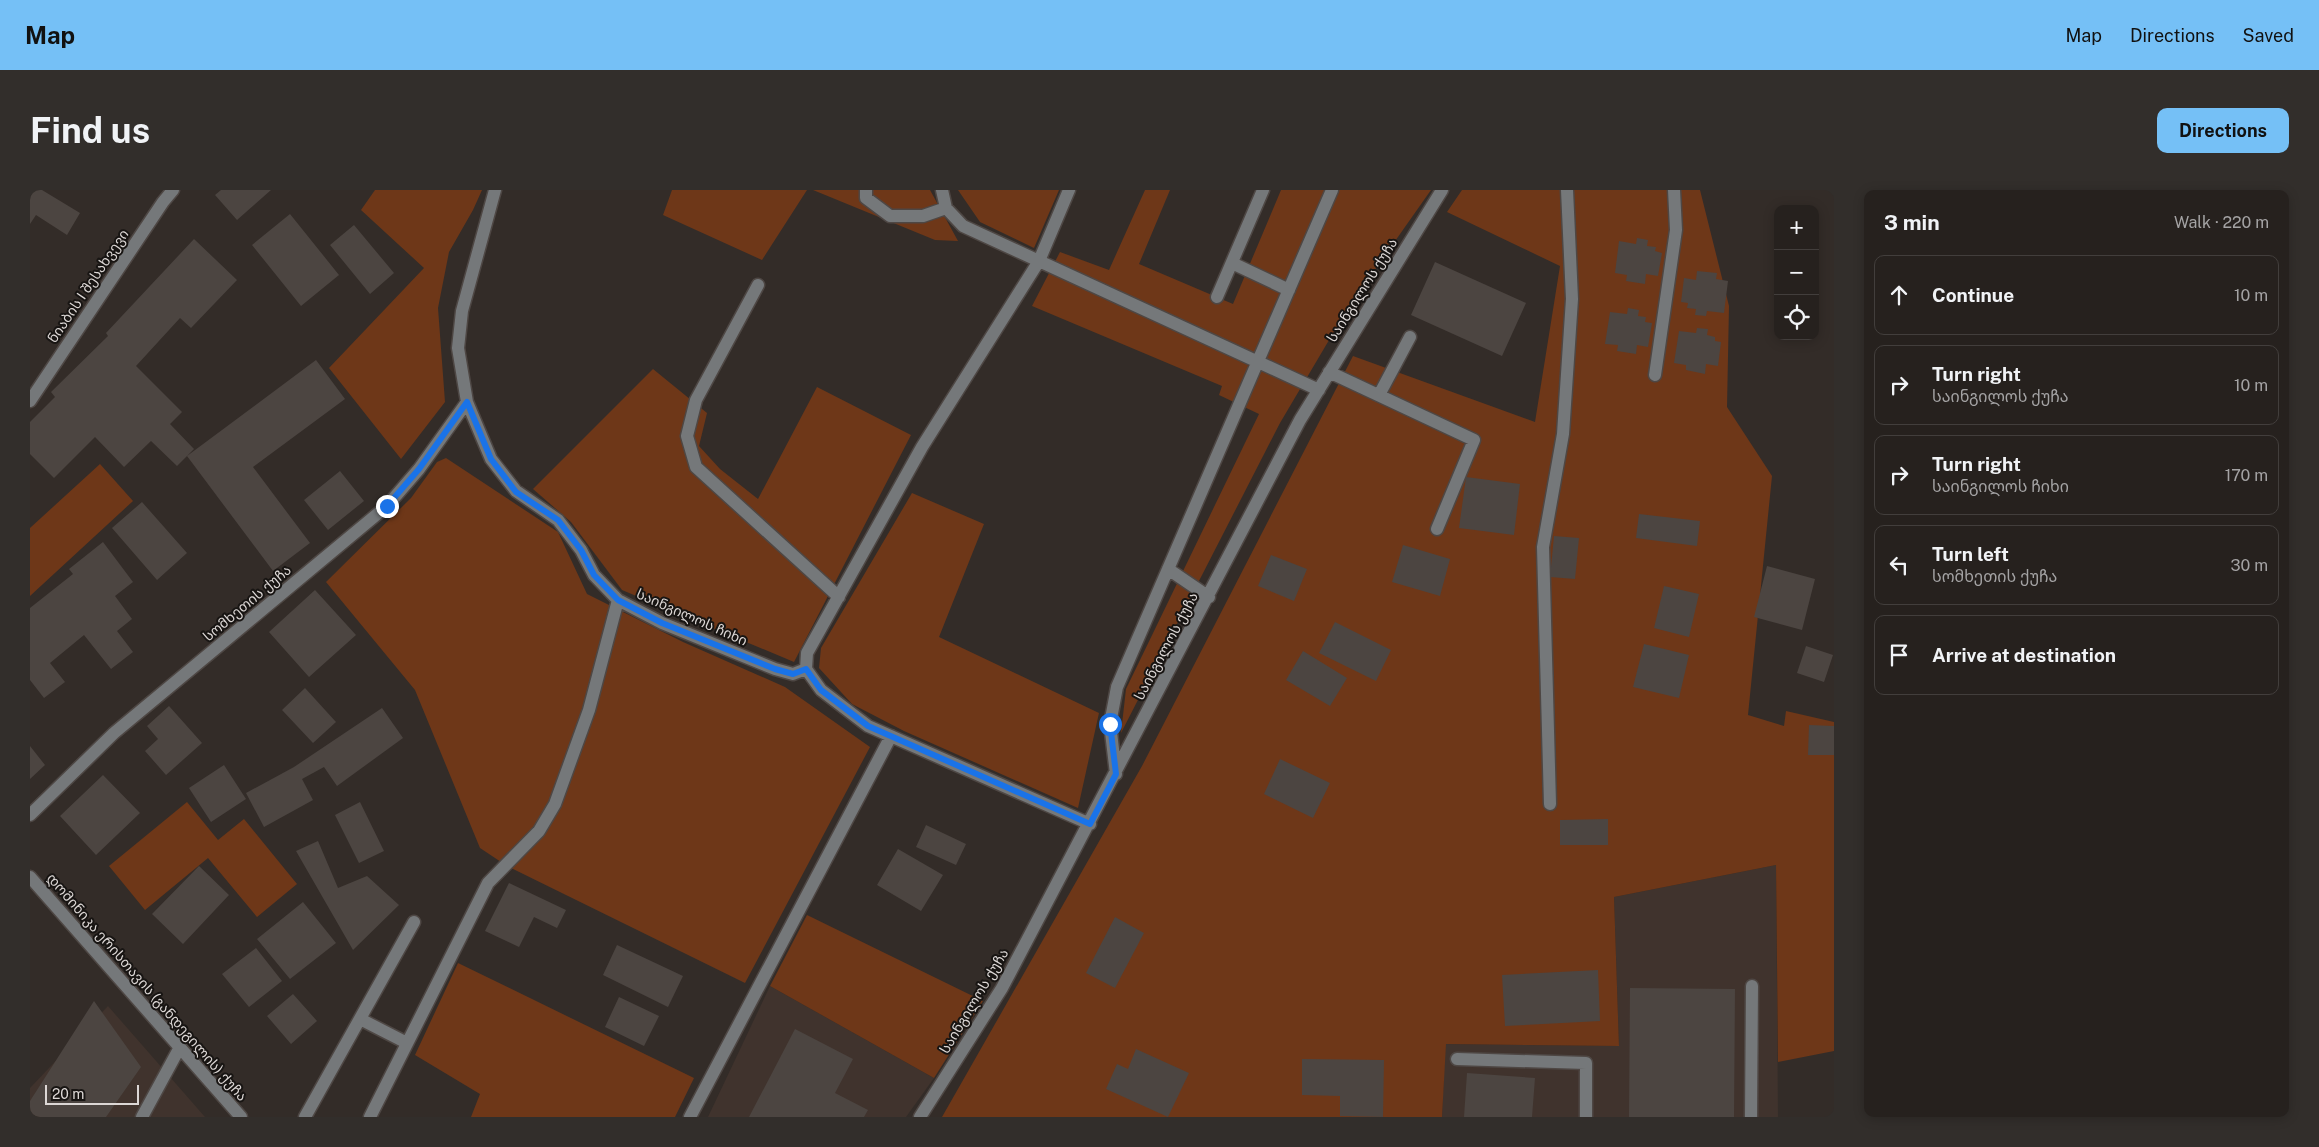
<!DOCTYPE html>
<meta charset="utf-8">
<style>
:root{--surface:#26211e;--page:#322e2b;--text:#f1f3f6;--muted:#a4a3a4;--line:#423e3c;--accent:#75c0f6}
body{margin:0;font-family:"Public Sans","Noto Sans Georgian",sans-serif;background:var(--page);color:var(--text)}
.controls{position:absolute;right:15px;top:15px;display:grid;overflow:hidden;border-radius:10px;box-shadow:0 2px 12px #0003}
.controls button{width:45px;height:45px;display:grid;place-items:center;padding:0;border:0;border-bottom:1px solid var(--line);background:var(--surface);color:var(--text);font:25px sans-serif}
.scale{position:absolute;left:15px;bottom:12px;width:94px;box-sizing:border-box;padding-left:5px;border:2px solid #dcd7d5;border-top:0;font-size:14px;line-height:18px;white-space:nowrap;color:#dcd7d5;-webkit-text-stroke:4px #181513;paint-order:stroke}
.stop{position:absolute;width:15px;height:15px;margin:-11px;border:4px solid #1a73e8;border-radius:50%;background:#fff}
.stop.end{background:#1a73e8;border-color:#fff;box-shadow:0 1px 5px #0008}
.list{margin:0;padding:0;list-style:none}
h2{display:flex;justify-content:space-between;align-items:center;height:65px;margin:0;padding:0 20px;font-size:21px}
h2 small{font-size:16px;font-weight:400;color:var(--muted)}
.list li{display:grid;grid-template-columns:32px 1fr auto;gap:15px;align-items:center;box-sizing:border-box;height:80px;margin:0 10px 10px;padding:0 10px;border:1px solid var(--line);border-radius:10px}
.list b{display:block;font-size:19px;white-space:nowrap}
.list p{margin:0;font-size:16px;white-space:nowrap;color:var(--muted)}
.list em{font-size:16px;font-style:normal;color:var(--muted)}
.icon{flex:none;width:28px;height:28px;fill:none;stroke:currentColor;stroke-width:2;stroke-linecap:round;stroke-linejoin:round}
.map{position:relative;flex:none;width:1804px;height:927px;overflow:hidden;border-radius:10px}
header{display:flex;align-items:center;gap:30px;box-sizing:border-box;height:70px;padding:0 25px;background:var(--accent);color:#111}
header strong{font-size:24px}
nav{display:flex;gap:28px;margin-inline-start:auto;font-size:18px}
.intro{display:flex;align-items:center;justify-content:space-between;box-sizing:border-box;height:120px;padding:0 30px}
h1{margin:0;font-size:35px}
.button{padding:12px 22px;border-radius:10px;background:var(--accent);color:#111;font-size:18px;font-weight:700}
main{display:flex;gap:30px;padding:0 30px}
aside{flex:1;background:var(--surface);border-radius:10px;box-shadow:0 2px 12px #0003}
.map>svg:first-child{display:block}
.built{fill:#40332d}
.green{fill:#6e3718}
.building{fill:#4c4541}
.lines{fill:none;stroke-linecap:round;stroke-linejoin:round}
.minor-casing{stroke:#4e4744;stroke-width:15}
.minor{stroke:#75787a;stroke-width:12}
.route{stroke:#1a73e8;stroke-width:6}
.labels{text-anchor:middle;stroke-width:4;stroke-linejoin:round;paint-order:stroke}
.street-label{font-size:14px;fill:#dcd7d5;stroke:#181513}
</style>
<header>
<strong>Map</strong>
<nav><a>Map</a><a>Directions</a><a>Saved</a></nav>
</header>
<div class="intro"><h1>Find us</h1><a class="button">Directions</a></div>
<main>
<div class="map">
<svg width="1804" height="927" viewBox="0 0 1804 927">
<rect width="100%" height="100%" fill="#332c28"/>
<!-- built -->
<path class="built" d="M1746,675L1748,927H1412L1415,854L1589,856L1584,707Z
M740,796L904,888L876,927H678Z
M78,816L175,927H0V898Z"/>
<!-- green -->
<path class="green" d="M345,0H452L443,20L419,62L408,118L415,212L371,269L299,178L394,78L331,20Z
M642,0H777L732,70L633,25Z
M783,0H900L928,51L905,50Z
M928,0H1029L1004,58L950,32Z
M1115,0H1140L1109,74L1203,114L1251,0H1401L1318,118L1250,233L1091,543L1096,499L1229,224L1189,205L1192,196L1002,116L1030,62L1079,80Z
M1432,0H1670L1699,116L1697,217L1742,286L1718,525L1754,536L1756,521L1804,532V861L1748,872L1746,675L1584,707L1589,856L1416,854L1412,927H912L1112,576L1323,166L1505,232L1530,76L1417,22Z
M623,179L677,223L669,256L690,279L728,309L787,197L881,245L764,472L592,400L541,332L503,299Z
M416,268L528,342L557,404L653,452L755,497L840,557L715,793L477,676L450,658L385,500L296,392L381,308L407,272Z
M70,274L103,311L0,406V338Z
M882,303L954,334L909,447L1069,523L1048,618L874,541L822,514L789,478L791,458Z
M157,612L188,650L214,629L267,694L227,727L178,668L115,720L79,676Z
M777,725L953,811L904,888L740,796Z
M428,773L664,888L645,927H441L450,904L385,865Z"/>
<!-- building -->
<path class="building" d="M0,0H12L50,23L37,45L6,25L0,34Z
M191,0H241L207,30L185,5Z
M260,24L309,85L271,116L222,55Z
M324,35L364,83L340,104L300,55Z
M1607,48L1618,50L1617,56L1626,57L1625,61L1632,63L1628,86L1616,84L1615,94L1596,91L1597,85L1585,83L1589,51L1606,54Z
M164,49L207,90L161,138L150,128L106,176L152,222L140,234L164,259L147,276L121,251L94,277L65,247L24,288L0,264V232L25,207L21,202L78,146L76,143Z
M1405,72L1496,113L1472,166L1381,125Z
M1667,81L1687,83L1686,89L1698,91L1694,123L1677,121L1676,126L1665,125L1666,119L1657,118L1658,113L1651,112L1654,88L1666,90Z
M1598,118L1609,120L1608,126L1616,127L1615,132L1622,133L1618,157L1607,155L1606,164L1587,161L1588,155L1575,154L1580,122L1597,124Z
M1667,138L1678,139L1677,145L1685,147V151L1691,152L1688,176L1676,174L1675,184L1656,180V175L1644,173L1649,141L1666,143Z
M286,170L315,209L223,277L280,353L243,381L157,266Z
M310,281L334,311L298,340L274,310Z
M1436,287L1490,294L1484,345L1429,338Z
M112,312L157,363L127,390L82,338Z
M1609,324L1670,331L1667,356L1606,348Z
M1524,346L1549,348L1545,389L1520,387Z
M73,352L103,392L85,406L102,429L87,441L103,462L81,479L54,445L20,473L35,492L14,508L0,490V418L43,384L39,379Z
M1373,355L1420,369L1410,406L1362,392Z
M1241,365L1277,379L1264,411L1228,396Z
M1737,376L1785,389L1772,440L1724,427Z
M1634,396L1669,404L1659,447L1624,438Z
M285,400L326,445L279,487L239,442Z
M1305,432L1361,460L1346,491L1289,463Z
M1614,454L1659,465L1649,508L1603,497Z
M1776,456L1803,465L1794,492L1767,483Z
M1273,461L1317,488L1300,516L1256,490Z
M275,498L306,532L283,553L252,520Z
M139,516L172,553L136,585L115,561L128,549L117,536Z
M352,518L373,548L307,596L294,577L272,589L283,610L234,637L216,603L264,577Z
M1779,535L1804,536V565H1778Z
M0,556L15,575L0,589Z
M1250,569L1300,593L1283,628L1234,604Z
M194,575L216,609L181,632L159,598Z
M73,585L110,623L66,665L30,626Z
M330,612L354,661L329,673L305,625Z
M1578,629V655H1530V630Z
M896,635L936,654L926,675L886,657Z
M288,651L308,698L337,686L369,715L323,760L266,661Z
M868,659L913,685L891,721L847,695Z
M169,676L199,705L153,754L122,724Z
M479,693L536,720L527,738L504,727L489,757L455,741Z
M273,712L306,753L260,789L227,749Z
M1085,727L1114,743L1085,798L1056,783Z
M587,755L653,786L638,817L573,785Z
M226,758L252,791L219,817L192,784Z
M1568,780L1570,831L1475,836L1472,785Z
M1600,798L1705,799L1704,927H1599Z
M263,804L287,831L261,854L237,826Z
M589,807L629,826L614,856L575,837Z
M64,811L111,877L76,927H0V911Z
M765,839L823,869L805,903L838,920L834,927H719Z
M1106,859L1159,883L1138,927L1076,899L1087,874L1098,879Z
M1272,869L1354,870L1353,927L1310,926V906L1272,905Z
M1437,883L1505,888L1502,927H1434Z"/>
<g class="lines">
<defs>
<path id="minor" d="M465,0L432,121L428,158L437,212L461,269L486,301L528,330L551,360L564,385L588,410L632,433L745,479L763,484L776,479
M836,0V8L860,26H893L916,18
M912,0L916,18L933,36L1289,200
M1202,73L1259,100
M728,95L666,210L657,246L666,277L809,407
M1187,107L1233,0
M1299,182L1444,250L1407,339
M1625,185L1646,40L1644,0
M1349,205L1380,147
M0,211L133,12L143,0
M1138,379L1179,407
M776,479L777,463L892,257L1009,71L1039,0
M776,479L791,500L838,536L1060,634
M1086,584L1080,534L1087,497L1302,0
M1520,614L1513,357L1533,244L1542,109L1537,0
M0,625L84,543L357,316L389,279L437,212
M0,687L211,927
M330,829L377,853
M1427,869L1556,873V927
M112,927L150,857
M275,927L384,732
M340,927L458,693L509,641L525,614L559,520L588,410
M660,927L861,546
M890,927L972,798L1270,230L1412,0
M1721,927L1722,796"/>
</defs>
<!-- minor casing -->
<use href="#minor" class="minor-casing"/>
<!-- minor -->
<use href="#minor" class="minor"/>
</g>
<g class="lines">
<!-- route -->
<path class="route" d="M357,316L389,279L437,212L461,269L486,302L528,330L551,360L564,385L588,410L632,433L745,479L763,484L776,479L791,500L838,536L1060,634L1086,584L1080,534"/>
</g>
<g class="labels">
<!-- street labels -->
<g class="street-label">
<text transform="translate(58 96) rotate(-56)" y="5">ნიაბის I შესახვევი</text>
<text transform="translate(1332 100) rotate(-58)" y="5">საინგილოს ქუჩა</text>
<text transform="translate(217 413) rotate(-40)" y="5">სომხეთის ქუჩა</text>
<text transform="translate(662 427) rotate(24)" y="5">საინგილოს ჩიხი</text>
<text transform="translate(1136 456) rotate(-62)" y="5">საინგილოს ქუჩა</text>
<text transform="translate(117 797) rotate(49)" y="5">დომინიკა ერისთავის (განდეგილის) ქუჩა</text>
<text transform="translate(944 811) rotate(-59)" y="5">საინგილოს ქუჩა</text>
</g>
</g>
</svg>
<div class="controls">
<button>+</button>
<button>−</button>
<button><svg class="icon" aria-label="locate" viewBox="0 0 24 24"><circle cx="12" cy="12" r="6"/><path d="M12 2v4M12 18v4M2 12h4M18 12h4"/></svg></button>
</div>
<div class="scale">20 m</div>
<div class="stop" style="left:1080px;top:534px"></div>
<div class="stop end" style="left:357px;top:316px"></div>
</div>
<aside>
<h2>3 min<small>Walk · 220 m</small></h2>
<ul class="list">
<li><svg class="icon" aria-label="ahead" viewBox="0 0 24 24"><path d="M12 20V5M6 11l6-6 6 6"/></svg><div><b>Continue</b></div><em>10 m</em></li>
<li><svg class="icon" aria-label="right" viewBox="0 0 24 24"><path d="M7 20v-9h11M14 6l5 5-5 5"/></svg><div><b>Turn right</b><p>საინგილოს ქუჩა</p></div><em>10 m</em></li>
<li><svg class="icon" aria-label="right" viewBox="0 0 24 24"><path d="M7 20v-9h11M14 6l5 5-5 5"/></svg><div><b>Turn right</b><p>საინგილოს ჩიხი</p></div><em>170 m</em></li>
<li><svg class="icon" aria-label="left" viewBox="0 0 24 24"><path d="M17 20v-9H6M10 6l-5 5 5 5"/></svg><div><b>Turn left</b><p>სომხეთის ქუჩა</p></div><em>30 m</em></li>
<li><svg class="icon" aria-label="arrive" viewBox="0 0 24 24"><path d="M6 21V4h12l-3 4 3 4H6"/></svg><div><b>Arrive at destination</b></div></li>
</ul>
</aside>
</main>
